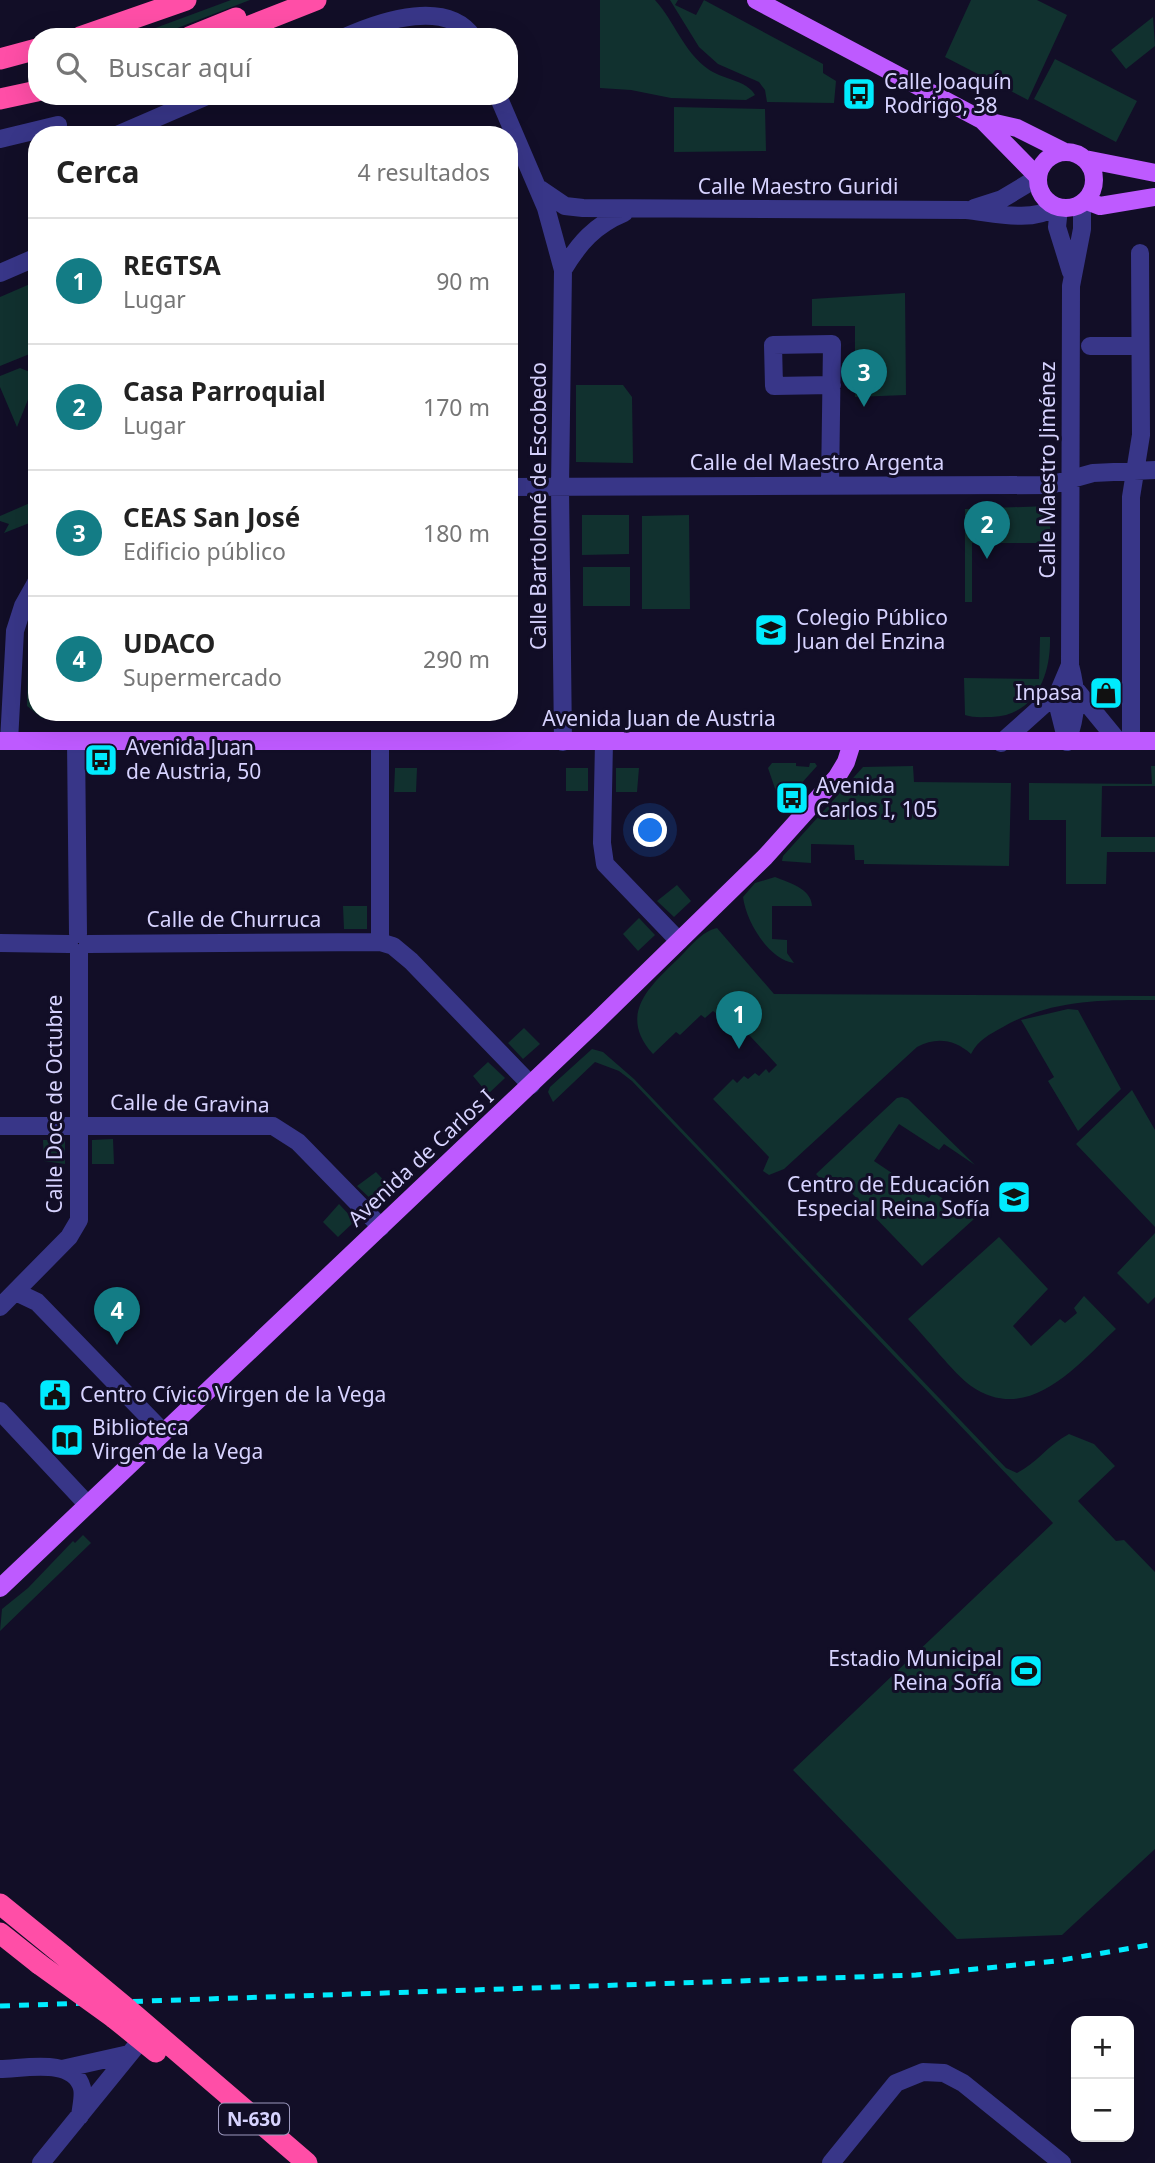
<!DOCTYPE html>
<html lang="es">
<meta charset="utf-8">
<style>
:root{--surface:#fff;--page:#f2f2f2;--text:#222;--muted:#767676;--line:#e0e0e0;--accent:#137c85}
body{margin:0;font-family:"Noto Sans",sans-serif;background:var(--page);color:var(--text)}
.controls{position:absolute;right:21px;bottom:21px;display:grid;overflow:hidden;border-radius:14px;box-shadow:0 7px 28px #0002}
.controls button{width:63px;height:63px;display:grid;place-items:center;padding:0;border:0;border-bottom:2px solid var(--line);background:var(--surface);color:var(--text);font:35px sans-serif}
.you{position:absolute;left:651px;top:831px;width:24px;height:24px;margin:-18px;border:5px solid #fff;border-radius:50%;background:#1a73e8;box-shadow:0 0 0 10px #1a73e833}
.badge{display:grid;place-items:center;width:46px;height:46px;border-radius:50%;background:var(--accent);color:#fff;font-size:23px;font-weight:700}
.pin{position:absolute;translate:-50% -58px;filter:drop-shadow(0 2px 4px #0008)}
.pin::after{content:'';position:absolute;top:37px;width:24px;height:21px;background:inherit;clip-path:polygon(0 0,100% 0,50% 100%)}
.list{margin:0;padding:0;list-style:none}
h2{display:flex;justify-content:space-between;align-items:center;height:91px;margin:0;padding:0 28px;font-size:30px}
h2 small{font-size:23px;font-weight:400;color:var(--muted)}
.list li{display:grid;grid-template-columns:46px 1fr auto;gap:21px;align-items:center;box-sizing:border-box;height:126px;padding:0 28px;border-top:2px solid var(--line)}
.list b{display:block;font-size:26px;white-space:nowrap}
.list p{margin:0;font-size:23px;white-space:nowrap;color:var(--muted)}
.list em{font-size:23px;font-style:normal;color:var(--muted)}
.icon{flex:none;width:38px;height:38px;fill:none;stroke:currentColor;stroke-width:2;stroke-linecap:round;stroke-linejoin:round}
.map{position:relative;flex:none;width:1155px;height:2163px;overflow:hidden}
.search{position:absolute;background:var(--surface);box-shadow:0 7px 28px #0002;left:28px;top:28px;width:490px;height:77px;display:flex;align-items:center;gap:18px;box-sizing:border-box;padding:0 24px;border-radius:28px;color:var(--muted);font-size:26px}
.panel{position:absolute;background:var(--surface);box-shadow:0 7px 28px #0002;left:28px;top:126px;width:490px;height:595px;border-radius:28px}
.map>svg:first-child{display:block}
.green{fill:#11312f}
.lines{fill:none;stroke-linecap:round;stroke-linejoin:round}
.minor{stroke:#383688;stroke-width:18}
.major{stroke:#be5aff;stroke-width:18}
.highway{stroke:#ff4ea7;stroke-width:21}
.rail{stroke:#00ebfe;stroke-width:5;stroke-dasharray:10 9;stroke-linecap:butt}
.highway-bridge{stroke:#ff4ea7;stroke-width:21}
.labels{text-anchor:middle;stroke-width:6;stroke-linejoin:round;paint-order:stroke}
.shield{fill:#120e27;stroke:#9c98be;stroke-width:2}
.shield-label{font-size:19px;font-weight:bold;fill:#d7d3ff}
.poi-label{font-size:21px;fill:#d7d3ff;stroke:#120e27;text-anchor:start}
.street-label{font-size:21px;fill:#d7d3ff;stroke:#120e27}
</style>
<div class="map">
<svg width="1155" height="2163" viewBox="0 0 1155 2163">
<rect width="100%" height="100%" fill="#120e27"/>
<!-- green -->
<path class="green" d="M231,0H250L154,37H131Z
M600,0H655C675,22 683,51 708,69C721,79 747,80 755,95L746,100L671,98L631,90L600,88Z
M670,0H678L675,5L696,15L704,0L823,64V73L836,81L834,103L767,102L765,90L759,82L718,64L699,47Z
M971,0H1037L1067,15L1028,100L945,57Z
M1153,17L1155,46L1126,69L1111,50Z
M1055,59L1137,101L1116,142L1034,99Z
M674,107L765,109L766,151L674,152Z
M37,281V351L0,366V297Z
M905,293L906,395L855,397V326H812V299Z
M20,368L30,372L35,382L17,427L0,387V376Z
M576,385H623L632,397L633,463L576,462Z
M37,500V520L4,533L9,524L0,521V516Z
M1049,506L1051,543H972V602H965V509Z
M582,515H629V554L582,555Z
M689,515L690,609H642V516Z
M583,567H630V606H583Z
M37,603L34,693H37V712H85L84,719L42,718L27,706L29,619Z
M1040,637H1050C1051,676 1035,715 992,717C983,717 973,718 965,715L964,678L1039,679Z
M772,763H796V766L809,767L810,763H815L817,766L781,806L768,768Z
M913,766L914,782L1011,783L1009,866L864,864V860H855L854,845L811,844V863L782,861L783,856L863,767Z
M1151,766H1155V786H1102L1101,837H1155V852H1107L1106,884H1066V820H1029V783L1152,784Z
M395,768H417L416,792H394Z
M566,768H588V791H566Z
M616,768H639L637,792H616Z
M775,877C789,883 811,888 812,906H772V939L787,940V953L794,963C768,959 746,921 743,897L755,883Z
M677,885L691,901L674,917L657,901Z
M343,906H367V929H344Z
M639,918L655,935L638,951L623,934Z
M717,928L774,994L1155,996V1000C1103,1000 1052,999 1003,1027C989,1035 979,1039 971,1054C954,1039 936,1037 917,1047L784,1169L769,1175L763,1171L769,1157L713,1099L733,1079L737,1083L744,1076L748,1079L755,1073L759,1076L766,1069L769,1073L777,1065L724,1008L717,1014L713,1011L705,1018L701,1015L680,1035L676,1032L653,1054C617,1014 650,986 679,958C690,947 702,931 717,928Z
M1068,1009L1078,1010L1121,1089L1078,1131L1048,1081L1054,1077L1021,1020Z
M524,1028L540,1044L523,1059L508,1043Z
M592,1049L603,1052L634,1079L1006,1468L1017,1473C1037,1463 1049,1444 1069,1434L1094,1444L1115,1466L1078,1501L1116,1541L1124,1540L1155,1572V1849L1062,1935L957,1939L793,1770L1053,1523L632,1081L619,1071L595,1062L553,1102L548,1092L550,1087Z
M488,1062L505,1078L488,1094L473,1076Z
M1132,1090L1155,1130V1227L1076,1144Z
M902,1097L908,1099L975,1165L944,1144L939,1150L899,1124L874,1161L929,1198L933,1192L974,1219L922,1266L839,1180L829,1188L816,1174L897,1098Z
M113,1139L114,1164H92V1140Z
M43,1140H65V1164L44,1161Z
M376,1172L390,1187L374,1202L357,1186Z
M339,1204L355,1221L338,1237L323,1222Z
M1155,1233V1297L1148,1304L1117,1273Z
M999,1237L1048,1289L1013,1326L1031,1346L1060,1319L1065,1323L1077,1313L1074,1308L1084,1296L1116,1329C1077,1365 1029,1426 971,1386C955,1375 924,1335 908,1319Z
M83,1535L91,1543L0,1631L2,1609L28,1588L73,1541L75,1543Z"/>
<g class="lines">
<!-- minor -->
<path class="minor" d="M345,37C385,19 447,0 473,37
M498,96L546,208L563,270L560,487L563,742
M117,135L207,96
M0,139L58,125
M540,189L565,206L583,208L966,210C995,213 1030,223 1056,207
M974,208L1002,199L1037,178
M1059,208L1057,227L1071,272
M563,270C579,243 595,225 624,213
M0,273L37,257
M1090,346H1140
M830,485L832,344L773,345L774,386L832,385
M509,487L1050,485L1093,473L1155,470
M1059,691L1058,706L1067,742
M1077,691L1118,741
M9,741L15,631L23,606L37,581
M76,741L78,934
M1131,741V497L1141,435L1140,253
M380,742V942L393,946L411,961L531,1085
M604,742L602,843L605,864L679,941
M1067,742C1077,714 1078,695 1070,665L1071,286L1082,229V205
M1001,743L1059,691L1070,665
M0,943L69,944
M88,944L380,942
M0,1126H273L298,1142L381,1227
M16,1292L37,1302L163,1432
M0,1307L69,1237L79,1220V953
M0,1411L87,1504
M0,2069C23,2069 74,2057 82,2088C84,2096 81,2107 80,2116
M62,2069L129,2054
M41,2163L141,2040
M831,2163L896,2083L923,2072L944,2073L963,2083L1062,2163"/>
<!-- major -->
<path class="major" d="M756,0L982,120L1017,128L1063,151
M982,120L1037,176
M1038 180a28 28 0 1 1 56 0a28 28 0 1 1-56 0Z
M1085,159L1155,173
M1087,201L1100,206L1155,197
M0,741H1155
M0,1588L596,1022L765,857L837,777L846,762L852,743"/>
<!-- highway -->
<path class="highway" d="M80,37L186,0
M189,37L236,18
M222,37L316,0
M0,59L37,49
M0,99L37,91
M0,1904L64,1956
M0,1933L39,1964
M129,2010L307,2163
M114,2018L156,2052"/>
<!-- rail -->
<path class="rail" d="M0,2006L916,1975L1056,1961L1155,1944"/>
<!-- highway-bridge -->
<path class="highway-bridge" d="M64,1956L129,2010
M39,1964L114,2018"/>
</g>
<!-- icons -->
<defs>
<symbol id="bus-square" viewBox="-11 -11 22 22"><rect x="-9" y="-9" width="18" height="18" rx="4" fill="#00ebfe" stroke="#120e27"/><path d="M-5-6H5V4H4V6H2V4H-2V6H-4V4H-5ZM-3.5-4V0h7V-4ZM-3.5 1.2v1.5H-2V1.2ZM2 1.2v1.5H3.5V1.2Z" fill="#111"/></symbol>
<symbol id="school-square" viewBox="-11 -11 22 22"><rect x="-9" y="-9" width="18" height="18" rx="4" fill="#00ebfe" stroke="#120e27"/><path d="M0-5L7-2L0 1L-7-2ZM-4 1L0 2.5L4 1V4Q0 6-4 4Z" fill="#111"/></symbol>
<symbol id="shop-square" viewBox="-11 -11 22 22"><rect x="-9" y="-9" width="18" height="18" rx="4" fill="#00ebfe" stroke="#120e27"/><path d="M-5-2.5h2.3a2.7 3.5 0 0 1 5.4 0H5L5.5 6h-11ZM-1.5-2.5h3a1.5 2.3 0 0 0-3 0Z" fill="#111"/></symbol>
<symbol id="civic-square" viewBox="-11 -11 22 22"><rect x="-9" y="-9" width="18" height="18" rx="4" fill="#00ebfe" stroke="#120e27"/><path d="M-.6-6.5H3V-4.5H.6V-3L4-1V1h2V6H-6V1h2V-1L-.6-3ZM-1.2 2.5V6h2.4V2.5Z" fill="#111"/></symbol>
<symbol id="library-square" viewBox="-11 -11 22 22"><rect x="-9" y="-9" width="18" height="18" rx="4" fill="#00ebfe" stroke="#120e27"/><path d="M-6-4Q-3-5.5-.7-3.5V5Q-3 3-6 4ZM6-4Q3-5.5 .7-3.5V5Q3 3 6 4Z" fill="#111"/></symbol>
<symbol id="stadium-square" viewBox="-11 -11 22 22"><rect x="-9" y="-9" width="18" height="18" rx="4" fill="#00ebfe" stroke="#120e27"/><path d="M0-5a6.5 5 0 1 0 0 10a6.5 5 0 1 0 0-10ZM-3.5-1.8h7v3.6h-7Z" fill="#111"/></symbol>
</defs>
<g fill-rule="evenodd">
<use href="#bus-square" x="840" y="75" width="38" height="38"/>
<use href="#school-square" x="752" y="611" width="38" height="38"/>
<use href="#shop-square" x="1087" y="674" width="38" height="38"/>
<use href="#bus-square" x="82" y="741" width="38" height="38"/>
<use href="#bus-square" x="773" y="779" width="38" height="38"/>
<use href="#school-square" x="995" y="1178" width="38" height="38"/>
<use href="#civic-square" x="36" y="1376" width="38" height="38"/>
<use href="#library-square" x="48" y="1421" width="38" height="38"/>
<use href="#stadium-square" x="1007" y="1652" width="38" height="38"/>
</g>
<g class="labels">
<!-- shield labels -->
<rect class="shield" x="219" y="2103.5" width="70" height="31" rx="5"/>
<g class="shield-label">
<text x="254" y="2126">N-630</text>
</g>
<!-- poi labels -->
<g class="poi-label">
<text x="884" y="89">Calle Joaquín<tspan x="884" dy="24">Rodrigo, 38</tspan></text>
<text x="796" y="625">Colegio Público<tspan x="796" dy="24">Juan del Enzina</tspan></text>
<text x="1082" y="700" text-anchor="end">Inpasa</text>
<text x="126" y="755">Avenida Juan<tspan x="126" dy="24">de Austria, 50</tspan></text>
<text x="816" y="793">Avenida<tspan x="816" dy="24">Carlos I, 105</tspan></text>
<text x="990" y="1192" text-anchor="end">Centro de Educación<tspan x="990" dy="24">Especial Reina Sofía</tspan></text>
<text x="80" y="1402">Centro Cívico Virgen de la Vega</text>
<text x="92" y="1435">Biblioteca<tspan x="92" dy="24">Virgen de la Vega</tspan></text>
<text x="1002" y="1666" text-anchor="end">Estadio Municipal<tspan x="1002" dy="24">Reina Sofía</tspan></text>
</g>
<!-- street labels -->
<g class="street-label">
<text x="798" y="194">Calle Maestro Guridi</text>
<text x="817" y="470">Calle del Maestro Argenta</text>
<text transform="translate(1048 470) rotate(-90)" y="7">Calle Maestro Jiménez</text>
<text transform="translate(539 506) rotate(-90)" y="7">Calle Bartolomé de Escobedo</text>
<text x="659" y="726">Avenida Juan de Austria</text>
<text x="234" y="927">Calle de Churruca</text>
<text transform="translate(55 1104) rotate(-90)" y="7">Calle Doce de Octubre</text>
<text transform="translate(190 1104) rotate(1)" y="7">Calle de Gravina</text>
<text transform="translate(421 1158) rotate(-43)" y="7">Avenida de Carlos I</text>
</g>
</g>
</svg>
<div class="controls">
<button>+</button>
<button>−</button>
</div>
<div class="you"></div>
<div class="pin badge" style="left:739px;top:1049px">1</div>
<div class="pin badge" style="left:987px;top:559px">2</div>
<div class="pin badge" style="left:864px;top:407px">3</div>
<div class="pin badge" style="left:117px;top:1345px">4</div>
<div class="search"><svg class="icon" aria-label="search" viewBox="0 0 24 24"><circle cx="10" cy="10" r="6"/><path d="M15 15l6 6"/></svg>Buscar aquí</div>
<section class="panel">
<h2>Cerca<small>4 resultados</small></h2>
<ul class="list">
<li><span class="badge">1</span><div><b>REGTSA</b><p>Lugar</p></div><em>90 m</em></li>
<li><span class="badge">2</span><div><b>Casa Parroquial</b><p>Lugar</p></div><em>170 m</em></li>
<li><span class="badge">3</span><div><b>CEAS San José</b><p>Edificio público</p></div><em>180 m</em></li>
<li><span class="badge">4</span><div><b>UDACO</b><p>Supermercado</p></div><em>290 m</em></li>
</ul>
</section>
</div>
